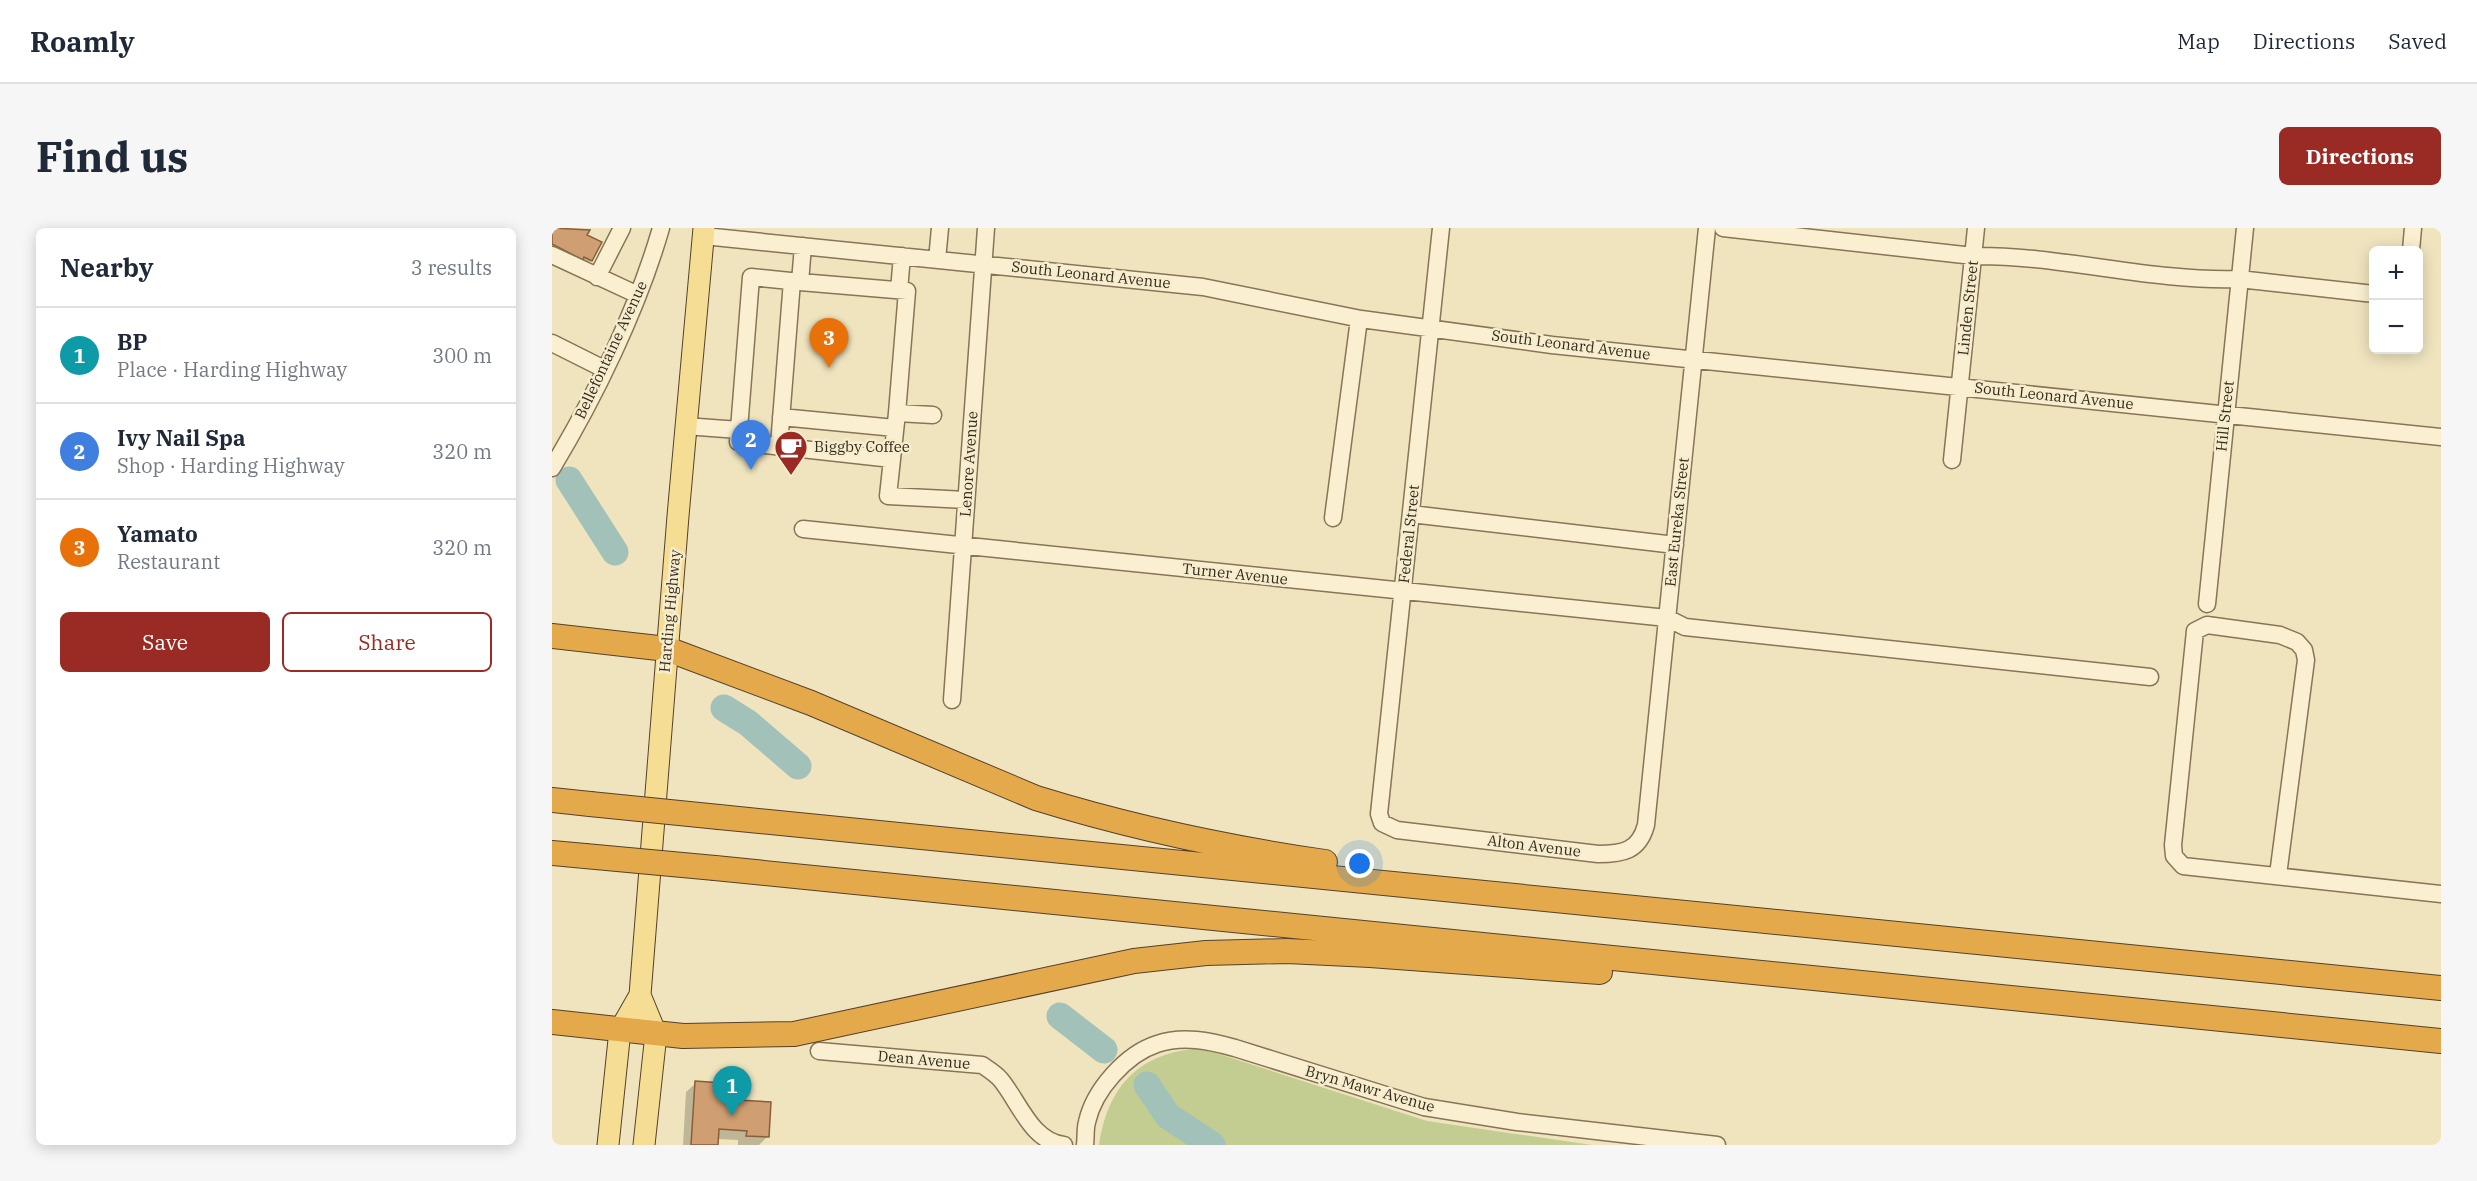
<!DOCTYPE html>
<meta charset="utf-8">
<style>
:root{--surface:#fff;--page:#f6f6f7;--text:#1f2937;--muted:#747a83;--line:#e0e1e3;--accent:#992a24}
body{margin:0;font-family:"IBM Plex Serif",serif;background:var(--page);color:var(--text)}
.controls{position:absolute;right:18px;top:18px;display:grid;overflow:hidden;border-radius:9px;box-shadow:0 3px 15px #0003}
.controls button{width:54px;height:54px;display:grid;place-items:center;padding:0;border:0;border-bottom:2px solid var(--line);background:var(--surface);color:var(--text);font:30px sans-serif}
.you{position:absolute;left:808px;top:636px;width:21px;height:21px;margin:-15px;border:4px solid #fff;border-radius:50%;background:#1a73e8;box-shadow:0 0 0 9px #1a73e833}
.badge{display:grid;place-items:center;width:39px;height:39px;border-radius:50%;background:var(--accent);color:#fff;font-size:20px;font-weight:700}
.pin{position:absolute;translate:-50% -50px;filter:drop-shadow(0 2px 3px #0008)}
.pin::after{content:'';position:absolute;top:32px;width:21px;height:18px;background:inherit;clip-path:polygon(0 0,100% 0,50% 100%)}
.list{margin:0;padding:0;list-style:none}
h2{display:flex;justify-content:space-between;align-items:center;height:78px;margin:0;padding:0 24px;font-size:26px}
h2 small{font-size:20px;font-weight:400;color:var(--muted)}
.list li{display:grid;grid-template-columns:39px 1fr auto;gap:18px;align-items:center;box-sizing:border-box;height:96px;padding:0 24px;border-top:2px solid var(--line)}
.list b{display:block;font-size:22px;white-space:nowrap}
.list p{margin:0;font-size:20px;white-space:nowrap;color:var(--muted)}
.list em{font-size:20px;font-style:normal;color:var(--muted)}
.actions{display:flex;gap:12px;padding:18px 24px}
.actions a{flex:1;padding:14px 0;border:2px solid var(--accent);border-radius:9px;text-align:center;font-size:21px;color:var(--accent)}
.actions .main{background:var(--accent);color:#fff}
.map{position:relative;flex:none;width:1889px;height:917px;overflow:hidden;border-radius:9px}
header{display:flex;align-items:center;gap:36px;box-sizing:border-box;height:84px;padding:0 30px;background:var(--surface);border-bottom:2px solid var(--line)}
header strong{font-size:28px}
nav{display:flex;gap:33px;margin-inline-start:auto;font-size:21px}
.intro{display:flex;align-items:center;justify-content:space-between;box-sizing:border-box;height:144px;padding:0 36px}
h1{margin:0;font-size:42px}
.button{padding:15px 27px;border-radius:9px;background:var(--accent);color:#fff;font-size:21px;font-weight:700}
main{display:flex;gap:36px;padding:0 36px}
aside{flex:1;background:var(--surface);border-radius:9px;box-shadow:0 3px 15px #0003}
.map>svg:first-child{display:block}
.green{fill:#c3cd92}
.shadow{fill:#0003}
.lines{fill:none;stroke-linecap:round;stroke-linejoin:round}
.river{stroke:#a1c1b9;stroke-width:27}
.building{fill:#cf9f72;stroke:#885e3b;stroke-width:1.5}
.minor-casing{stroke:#887456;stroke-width:19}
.major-casing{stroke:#55412b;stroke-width:23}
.highway-casing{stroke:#55412b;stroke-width:26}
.minor{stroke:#faf0d1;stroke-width:16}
.major{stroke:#f5dd93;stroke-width:21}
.highway{stroke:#e3a94a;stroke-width:24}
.highway-bridge-casing{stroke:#55412b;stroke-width:26;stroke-linecap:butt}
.highway-bridge{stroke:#e3a94a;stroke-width:24}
.labels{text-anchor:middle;stroke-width:5;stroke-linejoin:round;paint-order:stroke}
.street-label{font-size:15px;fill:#372a1b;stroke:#f6edce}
.poi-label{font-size:15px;fill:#372a1b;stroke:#f6edce;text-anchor:start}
</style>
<header>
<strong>Roamly</strong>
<nav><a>Map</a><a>Directions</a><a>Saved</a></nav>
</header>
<div class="intro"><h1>Find us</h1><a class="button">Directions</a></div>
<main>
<aside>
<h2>Nearby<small>3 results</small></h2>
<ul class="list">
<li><span class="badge" style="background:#0f9aa8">1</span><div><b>BP</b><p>Place · Harding Highway</p></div><em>300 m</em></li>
<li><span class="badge" style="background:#3f7fe0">2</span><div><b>Ivy Nail Spa</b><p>Shop · Harding Highway</p></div><em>320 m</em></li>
<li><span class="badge" style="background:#e8710a">3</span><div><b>Yamato</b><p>Restaurant</p></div><em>320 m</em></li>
</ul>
<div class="actions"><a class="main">Save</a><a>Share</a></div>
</aside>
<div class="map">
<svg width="1889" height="917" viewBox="0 0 1889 917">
<rect width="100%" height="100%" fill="#efe4be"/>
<!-- green -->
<path class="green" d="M642,821L661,824L875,893L1040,917H547C555,861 585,826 642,821Z"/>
<!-- shadow -->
<path class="shadow" d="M0,0L36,2L33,8L39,32L30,41L0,30Z
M144,855L216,908L207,917H186V912L165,911L164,917H131L134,864Z"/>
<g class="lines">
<!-- river -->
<path class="river" d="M17,252L63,324
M172,480L196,495L246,538
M508,788L552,822
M595,857L616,888L660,917"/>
</g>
<!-- building -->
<path class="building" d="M0,0L38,2L35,7L50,14L40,33L32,29L31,32L0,16Z
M143,853L171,855L170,871L219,874L217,909L194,908L195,903L167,901L166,917H139Z"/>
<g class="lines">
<defs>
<path id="minor" d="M889,0L827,586L830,595L845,602L1046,626C1071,626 1087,623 1094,597L1155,0
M1171,0L1421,28C1510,27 1598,54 1687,51L1822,66
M152,8L651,59L809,91L1000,117L1889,209
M251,18L248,54L355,63L345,185
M1859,22L1861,0
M0,27L86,67
M385,32L388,0
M45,49L70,0
M248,54L199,49L186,214L340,231
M347,62L350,28
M0,115L52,141
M381,187L345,185L336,268L414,272
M229,189L343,200
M133,198L187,202
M227,217L240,53
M1400,232L1424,0
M0,240C43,169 86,80 109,0
M859,286L1123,317
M781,290L807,91
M251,301L1115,390L1133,399L1598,449
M1655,376L1693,0
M400,472L434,0
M1726,647L1754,432L1752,422L1745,414L1728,407L1655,397L1643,403L1621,617L1622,628L1631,638L1889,666
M267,823L430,837C436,841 444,846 449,852C467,874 480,914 512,917
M533,917C534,909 533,901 535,894C542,862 574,826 605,816C631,807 658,813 683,820L872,879L965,894L1165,917"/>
<path id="major" d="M88,767L104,806L92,917
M56,917L68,802L88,767L126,288L152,0"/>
<path id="highway" d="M0,408L115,421L259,475L484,570C578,599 676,620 773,634
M0,572L38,576
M167,589L1889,760
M0,625L33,628
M163,640L1889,813
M0,794L131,808L242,806L582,733L654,725L735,723L818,727L1048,744"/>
</defs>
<!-- minor casing -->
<use href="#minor" class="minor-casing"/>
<!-- major casing -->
<use href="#major" class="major-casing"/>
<!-- highway casing -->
<use href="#highway" class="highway-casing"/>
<!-- minor -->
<use href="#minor" class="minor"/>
<!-- major -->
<use href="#major" class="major"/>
<!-- highway -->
<use href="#highway" class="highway"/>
<defs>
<path id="highway-bridge" d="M38,576L167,589
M33,628L163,640"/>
</defs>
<!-- highway-bridge casing -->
<use href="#highway-bridge" class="highway-bridge-casing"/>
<!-- highway-bridge -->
<use href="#highway-bridge" class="highway-bridge"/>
</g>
<!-- icons -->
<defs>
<symbol id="cafe-pin" viewBox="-11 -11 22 30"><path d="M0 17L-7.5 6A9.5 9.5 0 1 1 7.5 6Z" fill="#992a24" stroke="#f6edce"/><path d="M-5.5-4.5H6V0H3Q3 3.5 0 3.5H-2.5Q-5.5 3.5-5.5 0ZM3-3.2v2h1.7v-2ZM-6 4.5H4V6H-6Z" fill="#fff"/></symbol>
</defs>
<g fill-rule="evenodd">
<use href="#cafe-pin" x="220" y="200" width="38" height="52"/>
</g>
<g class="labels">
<!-- street labels -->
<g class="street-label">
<text transform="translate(539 47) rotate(6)" y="5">South Leonard Avenue</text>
<text transform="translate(1416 80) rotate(-84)" y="5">Linden Street</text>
<text transform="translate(1019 117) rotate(7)" y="5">South Leonard Avenue</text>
<text transform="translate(59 122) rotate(-65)" y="5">Bellefontaine Avenue</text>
<text transform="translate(1502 168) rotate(6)" y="5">South Leonard Avenue</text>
<text transform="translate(1673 188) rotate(-84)" y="5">Hill Street</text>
<text transform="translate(417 236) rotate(-86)" y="5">Lenore Avenue</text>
<text transform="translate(1125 294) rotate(-84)" y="5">East Eureka Street</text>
<text transform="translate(857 306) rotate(-84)" y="5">Federal Street</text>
<text transform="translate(683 346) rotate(6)" y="5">Turner Avenue</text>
<text transform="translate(118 383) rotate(-85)" y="5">Harding Highway</text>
<text transform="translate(982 618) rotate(7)" y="5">Alton Avenue</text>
<text transform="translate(372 832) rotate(5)" y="5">Dean Avenue</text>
<text transform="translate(818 861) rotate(16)" y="5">Bryn Mawr Avenue</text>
</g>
<!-- poi labels -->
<g class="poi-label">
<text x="262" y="224">Biggby Coffee</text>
</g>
</g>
</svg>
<div class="controls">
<button>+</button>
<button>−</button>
</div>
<div class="you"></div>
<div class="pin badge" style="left:180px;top:888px;background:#0f9aa8">1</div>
<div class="pin badge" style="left:199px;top:242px;background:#3f7fe0">2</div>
<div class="pin badge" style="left:277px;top:140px;background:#e8710a">3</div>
</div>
</main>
